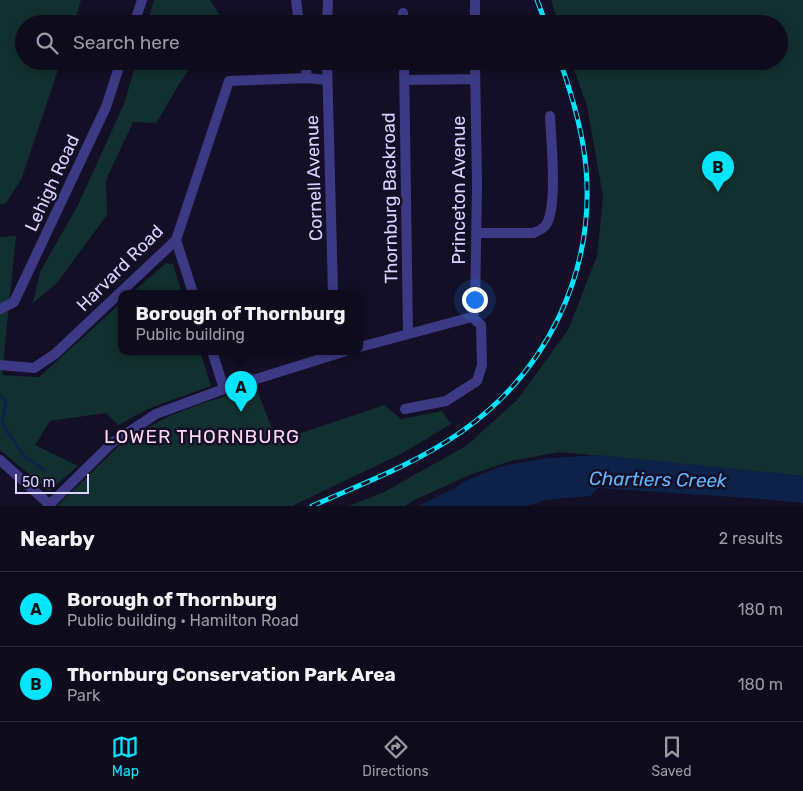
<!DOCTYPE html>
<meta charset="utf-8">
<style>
:root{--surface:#0e0b1c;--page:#171425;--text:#f1f3f6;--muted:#9b9ba3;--line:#2e2b3b;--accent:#00e5ff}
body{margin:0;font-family:Rubik,sans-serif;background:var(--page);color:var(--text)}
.scale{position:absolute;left:15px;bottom:12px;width:74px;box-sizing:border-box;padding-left:5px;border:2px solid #d9d4ff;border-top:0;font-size:14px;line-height:18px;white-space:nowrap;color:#d9d4ff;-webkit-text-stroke:4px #130f26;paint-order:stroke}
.you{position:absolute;left:474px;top:299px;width:18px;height:18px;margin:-12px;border:4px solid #fff;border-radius:50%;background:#1a73e8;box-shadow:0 0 0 8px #1a73e833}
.badge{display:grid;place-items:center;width:32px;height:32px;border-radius:50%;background:var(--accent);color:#111;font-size:16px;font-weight:700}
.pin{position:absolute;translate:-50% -41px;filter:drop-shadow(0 1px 2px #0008)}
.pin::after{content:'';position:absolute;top:26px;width:18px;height:15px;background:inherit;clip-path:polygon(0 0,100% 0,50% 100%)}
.popup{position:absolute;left:118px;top:290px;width:245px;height:65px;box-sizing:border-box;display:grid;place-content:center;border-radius:10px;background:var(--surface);filter:drop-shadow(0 1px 4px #0005);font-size:16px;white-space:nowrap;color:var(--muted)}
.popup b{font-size:19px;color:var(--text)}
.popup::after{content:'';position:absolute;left:50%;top:100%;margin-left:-10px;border:10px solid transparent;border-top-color:var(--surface)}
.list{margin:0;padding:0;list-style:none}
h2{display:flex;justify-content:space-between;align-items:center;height:65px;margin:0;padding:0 20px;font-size:21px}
h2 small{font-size:16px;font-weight:400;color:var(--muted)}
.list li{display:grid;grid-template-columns:32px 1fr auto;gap:15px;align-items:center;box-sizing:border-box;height:75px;padding:0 20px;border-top:1px solid var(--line)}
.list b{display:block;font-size:19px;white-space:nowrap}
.list p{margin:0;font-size:16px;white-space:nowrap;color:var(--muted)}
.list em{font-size:16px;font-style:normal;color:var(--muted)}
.icon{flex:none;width:28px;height:28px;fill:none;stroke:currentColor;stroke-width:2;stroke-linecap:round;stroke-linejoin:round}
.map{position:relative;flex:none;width:803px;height:506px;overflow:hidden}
.search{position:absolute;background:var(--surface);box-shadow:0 2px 8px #0003;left:15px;right:15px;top:15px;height:55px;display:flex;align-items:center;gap:12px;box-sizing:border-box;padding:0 18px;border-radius:28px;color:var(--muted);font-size:19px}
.sheet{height:215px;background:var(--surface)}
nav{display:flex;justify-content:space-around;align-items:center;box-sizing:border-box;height:70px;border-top:1px solid var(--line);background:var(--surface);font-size:14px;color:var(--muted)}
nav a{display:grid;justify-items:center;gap:2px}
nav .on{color:var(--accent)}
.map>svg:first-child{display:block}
.green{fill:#12302f}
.water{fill:#0c2248}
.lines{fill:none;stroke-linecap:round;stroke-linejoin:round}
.stream{stroke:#0c2248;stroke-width:3}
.minor{stroke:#3d3a85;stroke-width:10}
.rail-casing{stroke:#00e5ff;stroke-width:5}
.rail{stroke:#130f26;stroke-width:3;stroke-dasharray:9;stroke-linecap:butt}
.labels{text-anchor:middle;stroke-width:5;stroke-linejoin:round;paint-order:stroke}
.street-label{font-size:18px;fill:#d9d4ff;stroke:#130f26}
.neighbourhood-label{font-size:19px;letter-spacing:1px;fill:#ffd6f0;stroke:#130f26}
.water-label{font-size:19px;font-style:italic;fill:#62b6ff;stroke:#130f26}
</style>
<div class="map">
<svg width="803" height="506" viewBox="0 0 803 506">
<rect width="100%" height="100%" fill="#130f26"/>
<!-- green -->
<path class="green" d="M0,0H81L74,24H24V61H61L21,180L6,203L0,205Z
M154,0H210L225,24H147Z
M551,0H803V476L559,452L511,461L470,475L412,501L405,506H349L384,492L466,446L517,400L568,330L597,256L603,197L587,106L571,61H779V24H559Z
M137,61H195C180,80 169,103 156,123L133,122L106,180L107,215L56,284L33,303L40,272L78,205L124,104Z
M16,236L2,375L39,377L122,302V351H200L211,386L150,408L118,425L106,413L50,421L35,445L78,466L49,491L0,450V237Z
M166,263L173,264L182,293H132Z
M256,387L276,439L295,435L384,405L401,419L442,411L451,424L403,453L292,506H57L125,440L169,416L206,402Z"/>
<!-- water -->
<path class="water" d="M599,455L803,476V503L762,499L598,488L590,496L546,500L526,506H418L455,488L463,482L501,466L549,458Z"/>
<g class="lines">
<!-- stream -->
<path class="stream" d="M0,396L6,401L2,424L25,457L44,470"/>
<!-- minor -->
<path class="minor" d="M296,0L299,24
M475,0V24
M403,13V24
M134,24L142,0
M327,24L328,0
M305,61L307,78
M327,61L333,293
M404,61L408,334
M405,80L475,79
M476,233H533C538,231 542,230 546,225C558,207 551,140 550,116
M176,240L193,293
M0,309L14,302L106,107L121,61
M472,317L475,310L477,185L475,61
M360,347L472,317
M212,351L224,389
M0,365L34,368L55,354L176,240L229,81L307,78L327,80
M405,409L446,401L477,381L482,365L481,325L472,317
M0,460L49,504
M48,506L112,443L156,414L224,389L346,351"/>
<defs>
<path id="rail" d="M537,0L546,24
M312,506C362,484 415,464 461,432C547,372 595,272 586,168C583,132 572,95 560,61"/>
</defs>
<!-- rail casing -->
<use href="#rail" class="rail-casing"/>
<!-- rail -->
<use href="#rail" class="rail"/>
</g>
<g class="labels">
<!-- street labels -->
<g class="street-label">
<text transform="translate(314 178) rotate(-92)" y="6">Cornell Avenue</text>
<text transform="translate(52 183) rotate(-65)" y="6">Lehigh Road</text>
<text transform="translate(459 190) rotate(-90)" y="6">Princeton Avenue</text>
<text transform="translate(390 198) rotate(-91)" y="6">Thornburg Backroad</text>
<text transform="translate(120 268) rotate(-45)" y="6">Harvard Road</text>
</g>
<!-- neighbourhood labels -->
<g class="neighbourhood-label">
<text x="202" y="443">LOWER THORNBURG</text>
</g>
<!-- water labels -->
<g class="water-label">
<text transform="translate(658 479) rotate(1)" y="7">Chartiers Creek</text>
</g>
</g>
</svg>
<div class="scale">50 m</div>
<div class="you"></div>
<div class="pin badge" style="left:241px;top:412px">A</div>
<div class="popup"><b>Borough of Thornburg</b>Public building</div>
<div class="pin badge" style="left:718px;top:192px">B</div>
<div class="search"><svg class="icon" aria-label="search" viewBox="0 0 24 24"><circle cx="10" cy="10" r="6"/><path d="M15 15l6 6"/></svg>Search here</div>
</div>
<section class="sheet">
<h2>Nearby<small>2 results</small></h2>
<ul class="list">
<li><span class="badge">A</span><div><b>Borough of Thornburg</b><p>Public building · Hamilton Road</p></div><em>180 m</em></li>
<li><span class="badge">B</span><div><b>Thornburg Conservation Park Area</b><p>Park</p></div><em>180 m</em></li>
</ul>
</section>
<nav>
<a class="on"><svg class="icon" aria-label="map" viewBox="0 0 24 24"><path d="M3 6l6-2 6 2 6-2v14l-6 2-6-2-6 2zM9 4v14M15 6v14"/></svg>Map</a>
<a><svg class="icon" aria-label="directions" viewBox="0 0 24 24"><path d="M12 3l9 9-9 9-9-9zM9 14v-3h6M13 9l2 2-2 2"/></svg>Directions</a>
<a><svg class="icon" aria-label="saved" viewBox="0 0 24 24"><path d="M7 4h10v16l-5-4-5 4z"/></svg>Saved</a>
</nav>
